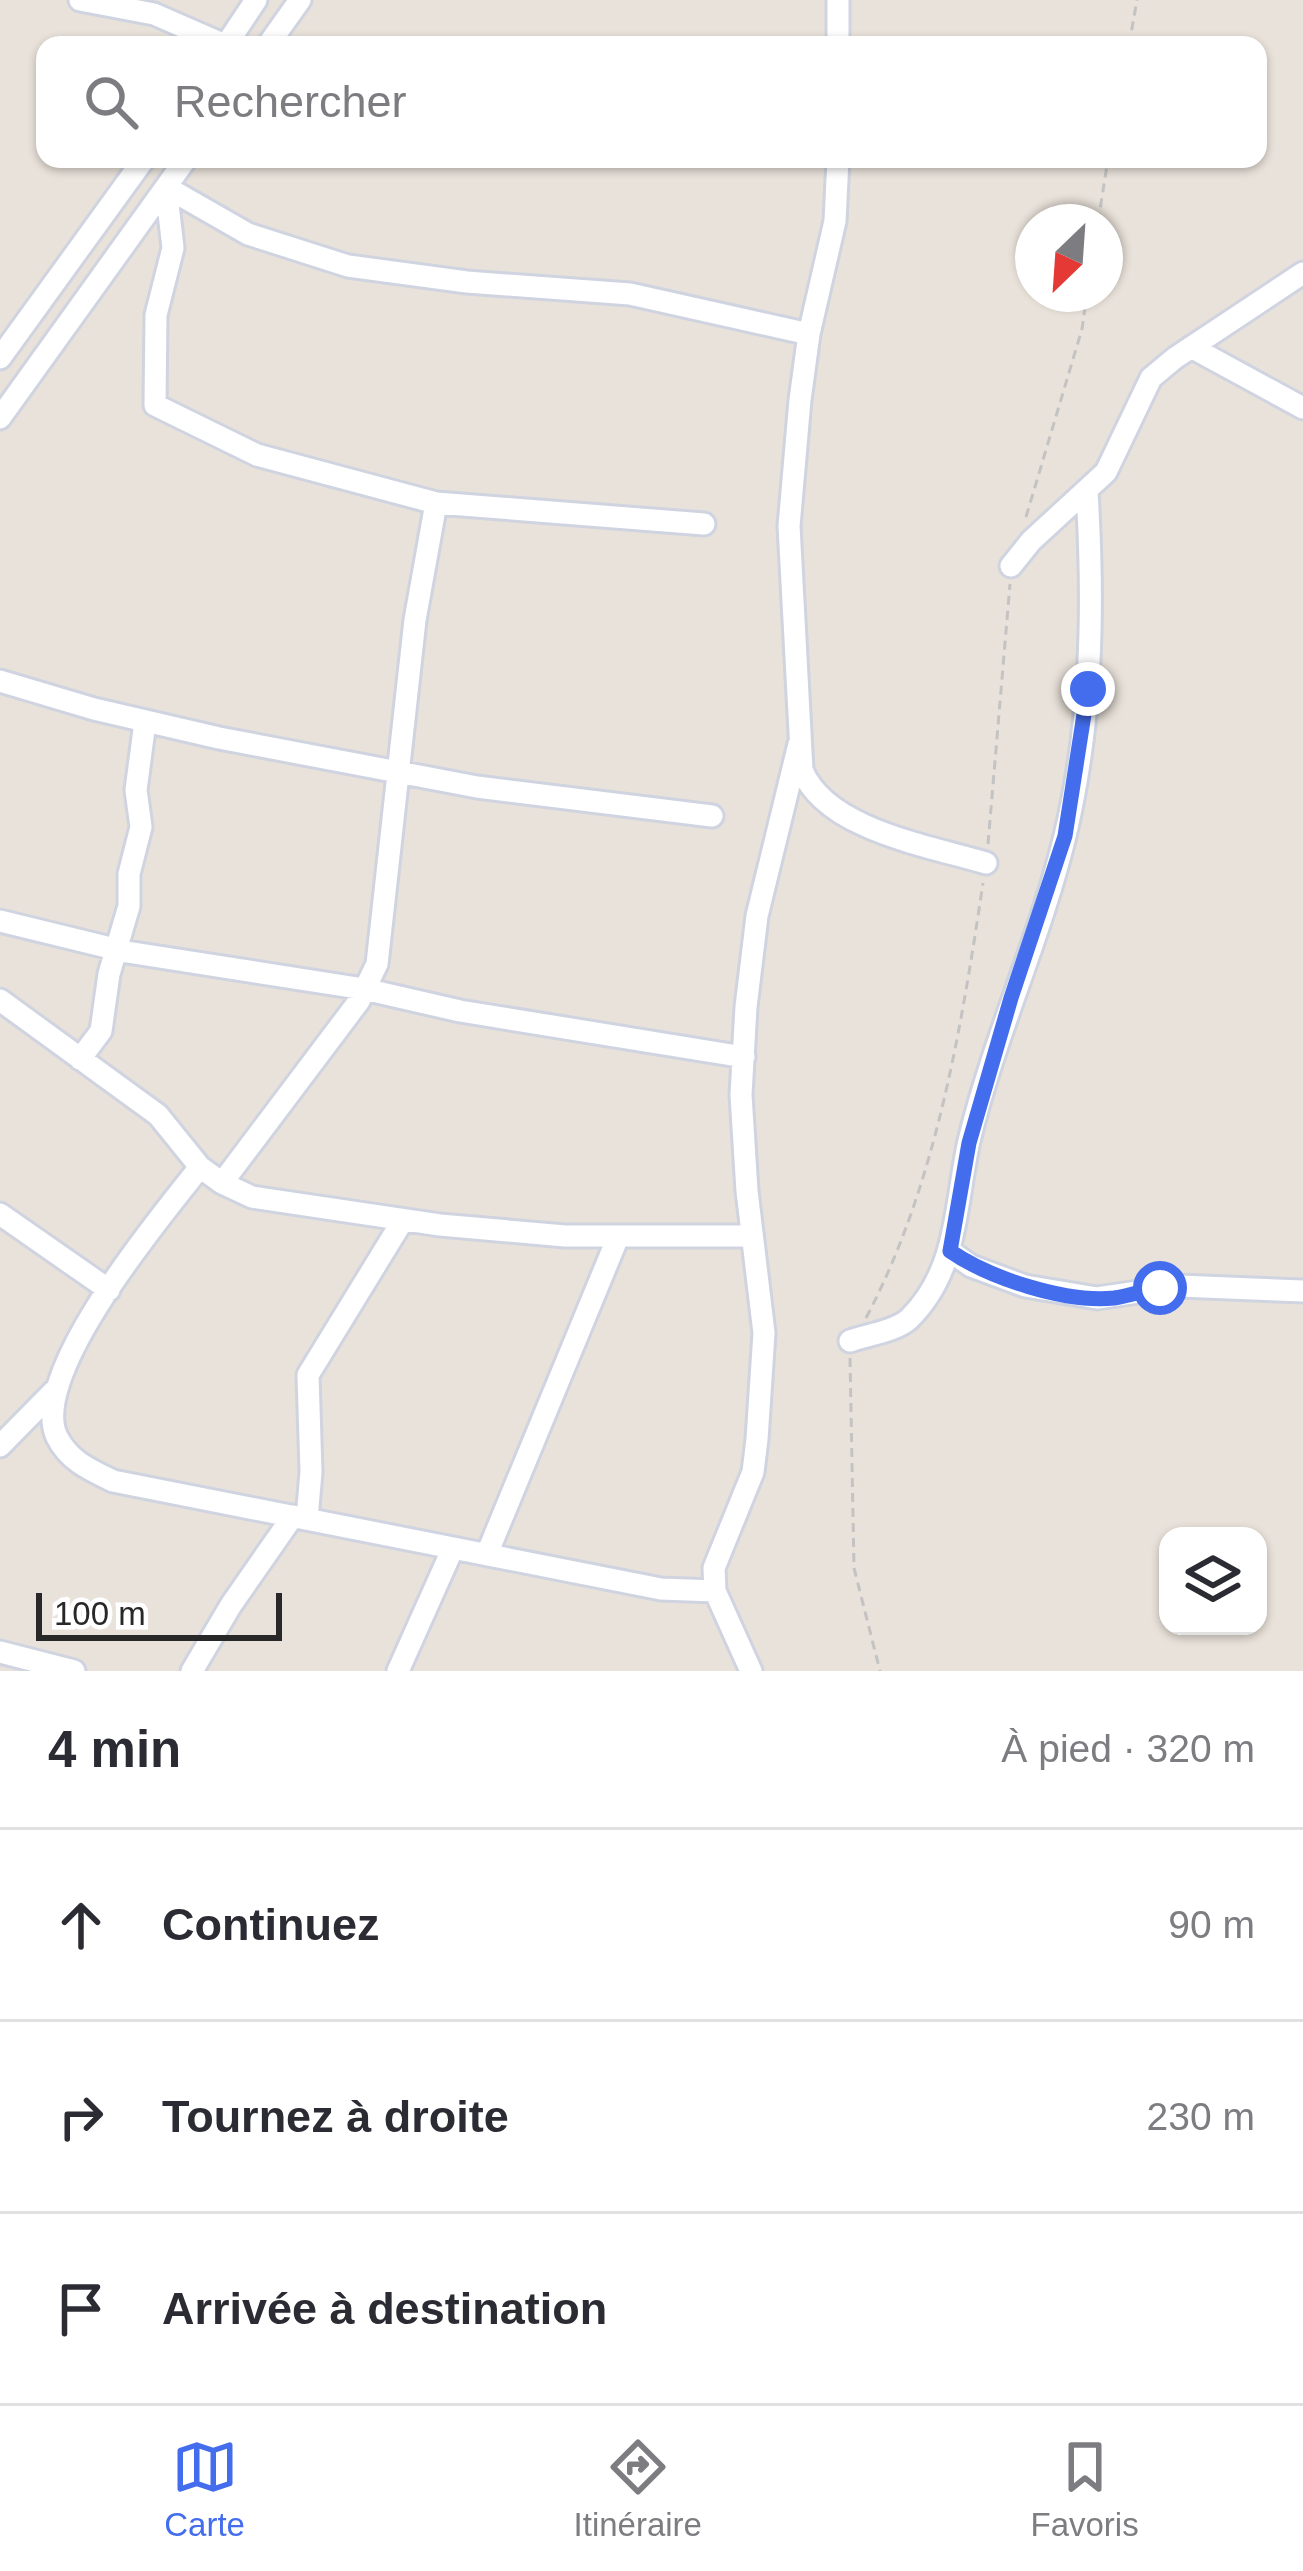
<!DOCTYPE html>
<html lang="fr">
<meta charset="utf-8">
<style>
:root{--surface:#fff;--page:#f2f2f3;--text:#2b2b33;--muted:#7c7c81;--line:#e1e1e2;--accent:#436ded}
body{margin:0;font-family:Arial,sans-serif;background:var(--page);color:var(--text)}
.controls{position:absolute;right:36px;bottom:36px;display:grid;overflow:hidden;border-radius:24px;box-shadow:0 3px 9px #0004}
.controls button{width:108px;height:108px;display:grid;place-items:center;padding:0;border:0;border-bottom:3px solid var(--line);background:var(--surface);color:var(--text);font:60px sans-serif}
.compass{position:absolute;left:1015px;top:204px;width:108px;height:108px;border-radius:50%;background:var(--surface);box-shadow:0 3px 9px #0004;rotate:205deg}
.scale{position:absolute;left:36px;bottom:30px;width:246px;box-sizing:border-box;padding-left:12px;border:6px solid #282828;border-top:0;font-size:33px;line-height:42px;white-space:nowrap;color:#282828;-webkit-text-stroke:9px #fff;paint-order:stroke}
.stop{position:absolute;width:36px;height:36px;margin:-27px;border:9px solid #436ded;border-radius:50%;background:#fff}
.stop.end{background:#436ded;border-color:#fff;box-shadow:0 3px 12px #0008}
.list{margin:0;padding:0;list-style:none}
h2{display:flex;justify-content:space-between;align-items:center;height:156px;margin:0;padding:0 48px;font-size:51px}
h2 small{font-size:39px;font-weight:400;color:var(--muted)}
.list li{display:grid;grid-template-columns:78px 1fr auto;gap:36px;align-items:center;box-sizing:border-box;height:192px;padding:0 48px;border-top:3px solid var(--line)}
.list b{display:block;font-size:45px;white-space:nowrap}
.list em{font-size:39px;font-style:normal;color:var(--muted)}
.icon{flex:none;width:66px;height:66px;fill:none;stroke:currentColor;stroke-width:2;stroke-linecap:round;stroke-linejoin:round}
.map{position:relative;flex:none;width:1303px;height:1671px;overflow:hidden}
.search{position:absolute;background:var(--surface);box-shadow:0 3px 9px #0004;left:36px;right:36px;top:36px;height:132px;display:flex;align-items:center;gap:30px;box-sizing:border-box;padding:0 42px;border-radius:24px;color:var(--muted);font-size:45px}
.sheet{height:732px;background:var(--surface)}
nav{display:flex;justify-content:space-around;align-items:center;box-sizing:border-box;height:168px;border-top:3px solid var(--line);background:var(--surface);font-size:33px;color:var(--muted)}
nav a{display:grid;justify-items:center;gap:6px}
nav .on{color:var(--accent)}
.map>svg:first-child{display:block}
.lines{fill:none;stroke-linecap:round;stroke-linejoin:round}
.minor-casing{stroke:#cfd4e0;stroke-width:27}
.path{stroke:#c3c3c3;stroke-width:3;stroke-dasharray:9 6;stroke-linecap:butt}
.minor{stroke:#fff;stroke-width:21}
.route{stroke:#436ded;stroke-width:15}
</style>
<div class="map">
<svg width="1303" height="1671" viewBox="0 0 1303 1671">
<rect width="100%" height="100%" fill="#e9e2da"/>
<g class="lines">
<defs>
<path id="minor" d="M80,0L154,14L225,45
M838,0V45
M226,45L256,0
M268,45L300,0
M838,159L835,221L809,334L800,400L789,526L802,770C826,830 930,846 986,863
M166,187L173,248L156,315L155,405L257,455L436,503L704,524
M166,187L248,234L348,266L467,282L630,294L809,334
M1191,347L1303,408
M0,358L144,159
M0,418L186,159
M1011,566L1031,541L1106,472L1151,378L1175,358L1303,273
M0,681L94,709L219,738L477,787L712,816
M0,921L127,952L364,989L460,1011L744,1057
M0,1000L158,1115L200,1167L222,1183L252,1197L440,1225L565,1236H752
M80,1059L101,1031L109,974L129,906V874L141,827L136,790L145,722
M200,1167C162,1215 27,1376 57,1437C69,1461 90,1470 113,1481L661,1589L715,1591
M222,1183L359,1001L377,964L415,620L436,503
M0,1214L109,1290
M950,1251L971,1266L1025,1286L1097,1298L1179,1286L1303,1291
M850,1341C867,1335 896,1331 909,1319C959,1270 955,1203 969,1141C994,1037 1040,939 1065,836C1092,723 1094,608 1087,492
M0,1446L54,1391
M307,1519L311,1472L308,1375L403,1220
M487,1554L618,1237
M0,1652L74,1671
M192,1671L231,1605L293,1516
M398,1671L453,1548
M751,1671L715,1591L714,1568L753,1472L757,1439L764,1333L747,1191L741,1095L746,1007L757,916L799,744"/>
</defs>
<!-- minor casing -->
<use href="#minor" class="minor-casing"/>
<!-- path -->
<path class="path" d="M1129,45L1137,0
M1098,222L1108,159
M1026,517L1082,329L1087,294
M988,844L1010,584
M866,1318C936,1185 961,1030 983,883
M850,1358L854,1568L880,1671"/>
<!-- minor -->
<use href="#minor" class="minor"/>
</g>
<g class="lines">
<!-- route -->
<path class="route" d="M1088,689L1065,836L1011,998L969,1143L950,1251C989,1278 1065,1303 1114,1298C1129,1296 1145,1290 1160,1288"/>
</g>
</svg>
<div class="controls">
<button><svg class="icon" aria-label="layers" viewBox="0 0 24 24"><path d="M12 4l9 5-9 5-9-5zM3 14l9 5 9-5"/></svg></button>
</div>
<svg class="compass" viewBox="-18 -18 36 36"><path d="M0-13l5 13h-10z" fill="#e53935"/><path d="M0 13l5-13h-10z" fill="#7c7c81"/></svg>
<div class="scale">100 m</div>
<div class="stop" style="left:1160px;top:1288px"></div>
<div class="stop end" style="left:1088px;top:689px"></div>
<div class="search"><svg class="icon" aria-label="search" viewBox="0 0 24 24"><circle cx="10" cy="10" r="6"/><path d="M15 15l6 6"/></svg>Rechercher</div>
</div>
<section class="sheet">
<h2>4 min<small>À pied · 320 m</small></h2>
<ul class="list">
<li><svg class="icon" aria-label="ahead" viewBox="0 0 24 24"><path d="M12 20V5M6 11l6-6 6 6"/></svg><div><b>Continuez</b></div><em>90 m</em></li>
<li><svg class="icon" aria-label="right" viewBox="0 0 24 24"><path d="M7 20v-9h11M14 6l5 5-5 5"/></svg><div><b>Tournez à droite</b></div><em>230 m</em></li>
<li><svg class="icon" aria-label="arrive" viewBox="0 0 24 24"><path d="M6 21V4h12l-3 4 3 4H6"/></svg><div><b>Arrivée à destination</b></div></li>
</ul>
</section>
<nav>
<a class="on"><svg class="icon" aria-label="map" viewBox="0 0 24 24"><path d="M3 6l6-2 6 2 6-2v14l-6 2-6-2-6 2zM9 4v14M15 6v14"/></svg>Carte</a>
<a><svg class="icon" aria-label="directions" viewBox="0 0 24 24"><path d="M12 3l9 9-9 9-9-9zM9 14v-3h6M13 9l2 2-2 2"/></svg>Itinéraire</a>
<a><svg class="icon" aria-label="saved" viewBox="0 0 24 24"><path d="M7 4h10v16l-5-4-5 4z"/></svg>Favoris</a>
</nav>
